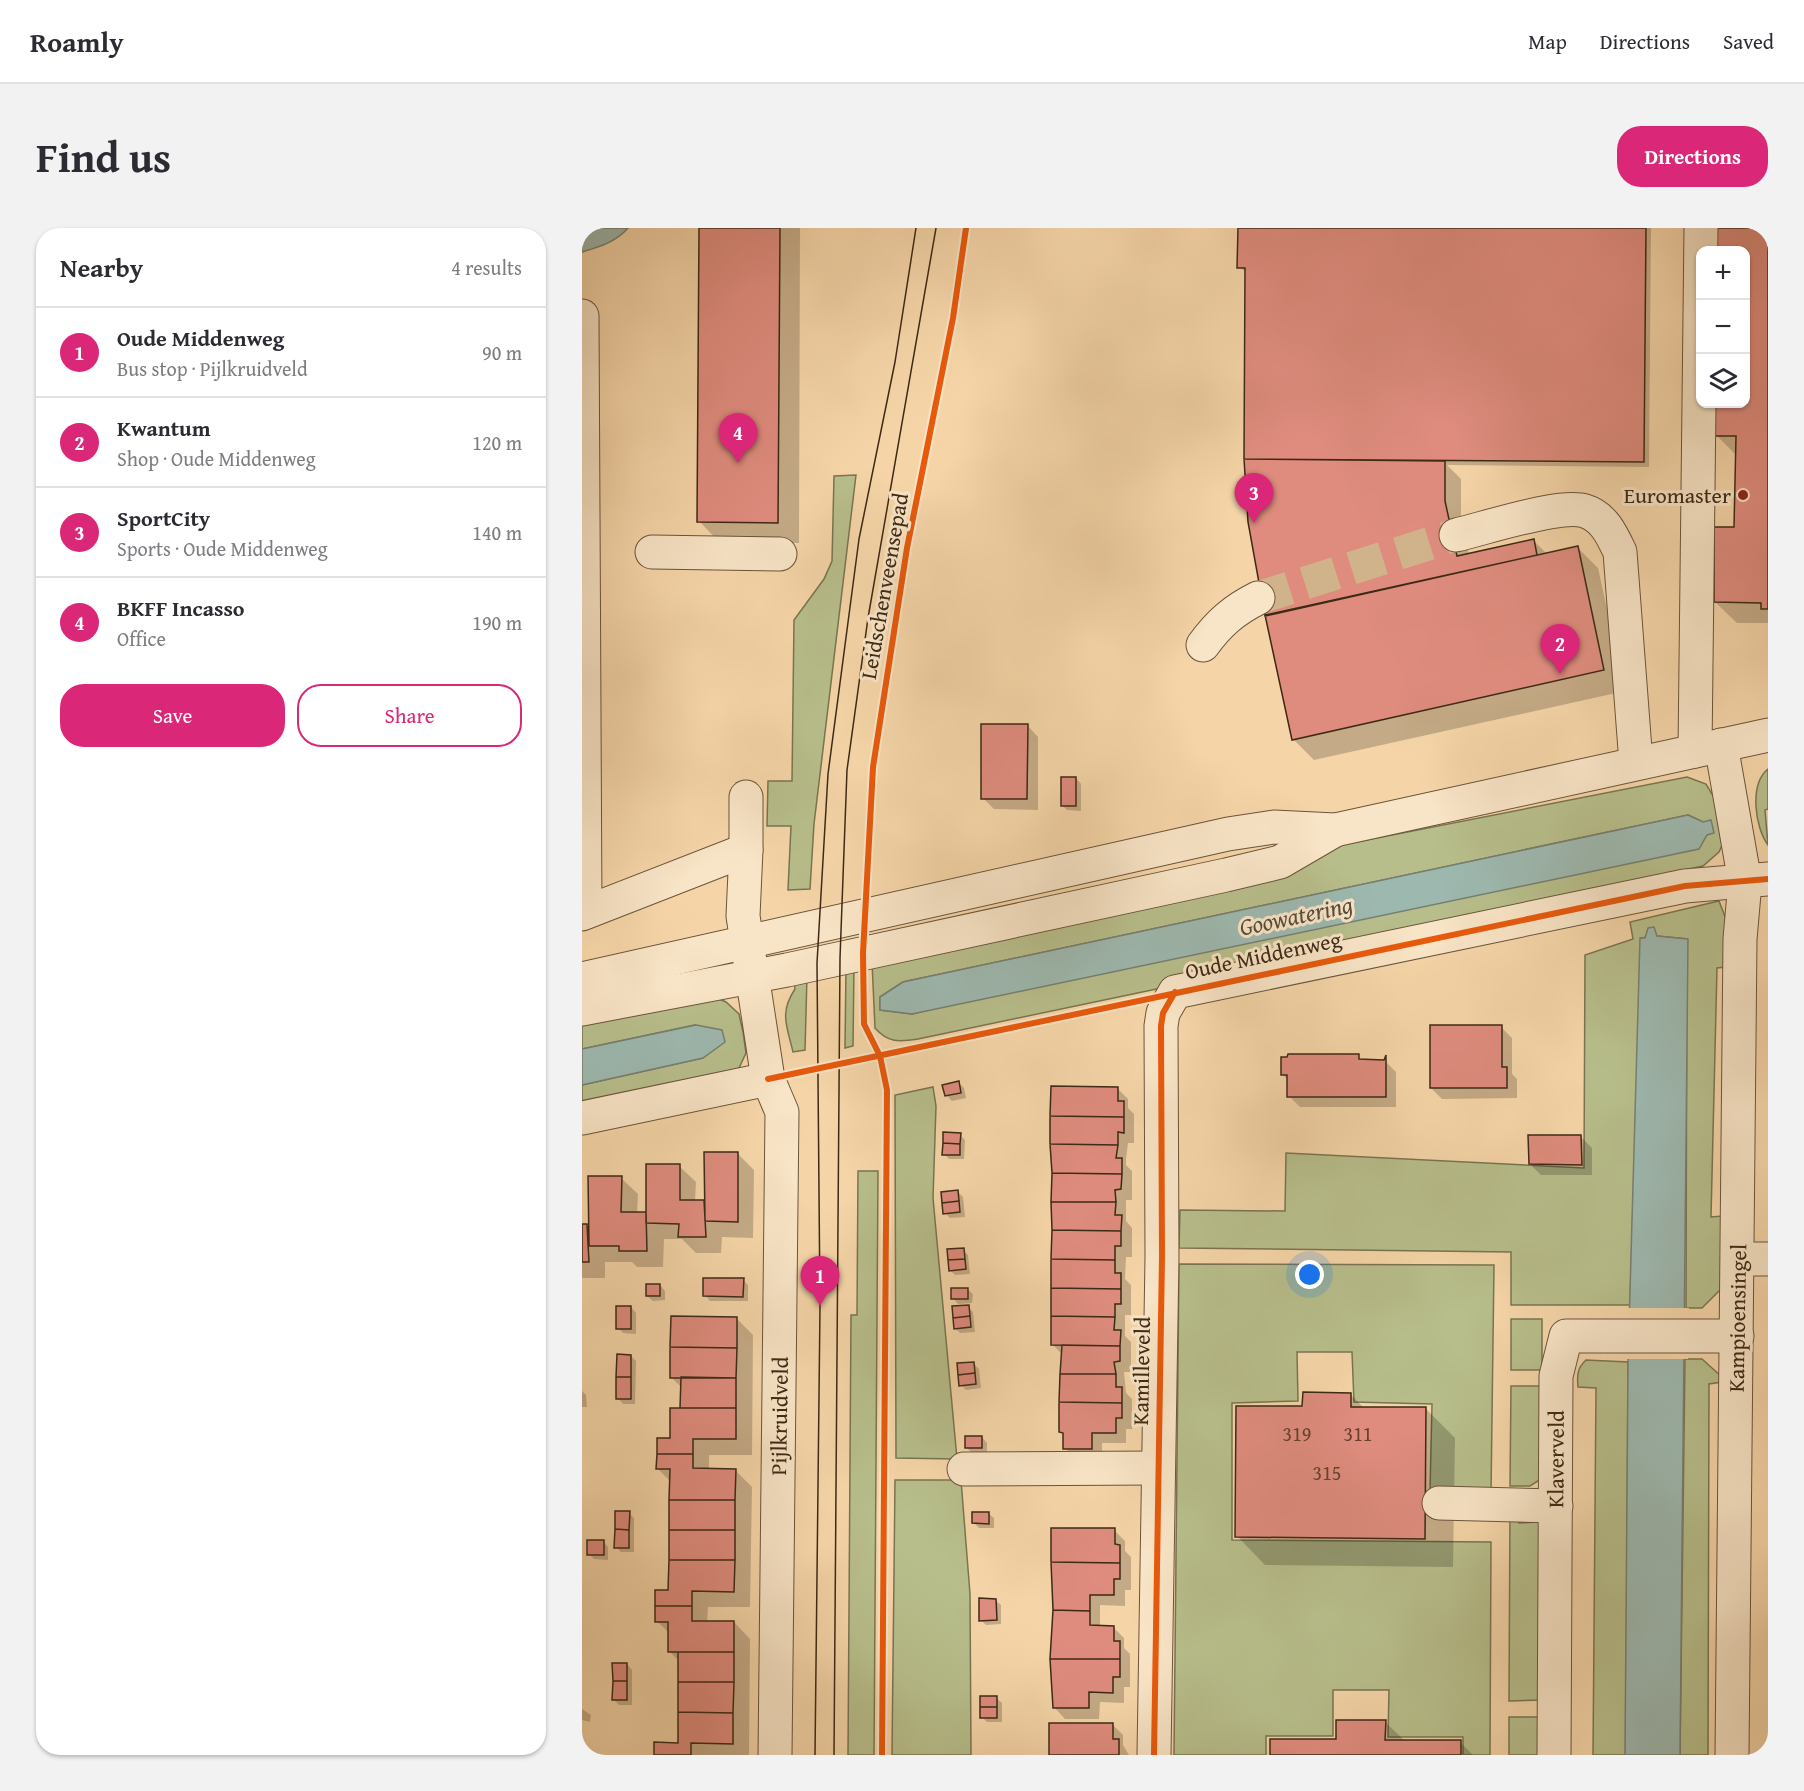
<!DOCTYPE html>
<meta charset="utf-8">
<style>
:root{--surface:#fff;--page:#f2f2f3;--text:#2b2b33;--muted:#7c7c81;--line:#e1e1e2;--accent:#db2777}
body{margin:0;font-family:"Gentium Book Plus",serif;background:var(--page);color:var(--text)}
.controls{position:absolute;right:18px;top:18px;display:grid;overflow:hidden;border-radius:12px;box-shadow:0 2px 4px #0004}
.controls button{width:54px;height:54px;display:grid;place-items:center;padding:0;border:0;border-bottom:2px solid var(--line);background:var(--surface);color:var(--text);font:30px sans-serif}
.you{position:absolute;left:728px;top:1047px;width:21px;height:21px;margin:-15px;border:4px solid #fff;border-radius:50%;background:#1a73e8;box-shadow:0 0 0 9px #1a73e833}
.badge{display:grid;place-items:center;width:39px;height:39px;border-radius:50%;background:var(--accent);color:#fff;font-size:20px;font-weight:700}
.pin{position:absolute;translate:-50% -50px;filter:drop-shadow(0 2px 3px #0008)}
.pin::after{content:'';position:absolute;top:32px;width:21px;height:18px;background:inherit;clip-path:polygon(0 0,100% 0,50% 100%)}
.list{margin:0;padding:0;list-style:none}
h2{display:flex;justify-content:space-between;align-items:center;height:78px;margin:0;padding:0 24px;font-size:26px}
h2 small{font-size:20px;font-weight:400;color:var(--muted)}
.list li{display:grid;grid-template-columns:39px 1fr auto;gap:18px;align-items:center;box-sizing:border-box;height:90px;padding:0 24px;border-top:2px solid var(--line)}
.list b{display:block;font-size:22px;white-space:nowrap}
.list p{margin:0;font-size:20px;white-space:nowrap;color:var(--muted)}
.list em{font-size:20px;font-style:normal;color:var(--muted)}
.actions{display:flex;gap:12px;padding:18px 24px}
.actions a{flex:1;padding:14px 0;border:2px solid var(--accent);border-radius:24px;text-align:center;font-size:21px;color:var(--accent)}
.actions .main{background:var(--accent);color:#fff}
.icon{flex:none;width:33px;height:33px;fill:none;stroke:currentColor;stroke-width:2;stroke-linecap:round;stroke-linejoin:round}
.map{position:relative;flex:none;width:1186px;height:1527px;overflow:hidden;border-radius:24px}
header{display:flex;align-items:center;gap:36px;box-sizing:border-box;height:84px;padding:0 30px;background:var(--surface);border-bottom:2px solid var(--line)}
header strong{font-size:28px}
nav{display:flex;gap:33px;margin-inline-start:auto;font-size:21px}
.intro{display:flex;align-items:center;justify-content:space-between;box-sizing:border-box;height:144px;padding:0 36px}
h1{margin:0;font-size:42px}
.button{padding:15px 27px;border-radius:24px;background:var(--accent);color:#fff;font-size:21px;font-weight:700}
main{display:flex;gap:36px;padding:0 36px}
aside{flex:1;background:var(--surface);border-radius:24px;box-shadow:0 2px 4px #0004}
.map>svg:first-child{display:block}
.green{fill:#b7be8b;stroke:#7a7450;stroke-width:1.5;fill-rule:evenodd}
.water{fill:#9db8af;stroke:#777f71;stroke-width:1.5}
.pier{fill:#f5d5a8}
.shadow{fill:#0003}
.building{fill:#df8c7e;stroke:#3d2915;stroke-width:1.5}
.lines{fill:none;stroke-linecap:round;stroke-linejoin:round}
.minor-tunnel{stroke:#d0b38b;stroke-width:33;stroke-dasharray:33 16;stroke-linecap:butt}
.minor-casing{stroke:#6b543a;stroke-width:35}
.minor{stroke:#f8e4c6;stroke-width:33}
.tram{stroke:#3d2915;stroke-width:1.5}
.cycleway-casing{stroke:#f8e4c6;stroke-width:10}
.cycleway{stroke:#e8590c;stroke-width:6}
.poi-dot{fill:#8f2418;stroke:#f8e4c6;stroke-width:2}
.labels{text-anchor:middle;stroke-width:6;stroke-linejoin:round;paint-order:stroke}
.number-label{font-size:20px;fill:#66422f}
.poi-label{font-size:22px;fill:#3d2915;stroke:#f8e4c6;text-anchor:end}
.street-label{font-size:22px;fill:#3d2915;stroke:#f8e4c6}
.water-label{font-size:24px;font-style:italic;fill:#554d3c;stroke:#f8e4c6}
</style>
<header>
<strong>Roamly</strong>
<nav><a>Map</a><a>Directions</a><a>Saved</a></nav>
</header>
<div class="intro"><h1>Find us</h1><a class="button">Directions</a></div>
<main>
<aside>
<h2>Nearby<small>4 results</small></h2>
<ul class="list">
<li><span class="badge">1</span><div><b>Oude Middenweg</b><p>Bus stop · Pijlkruidveld</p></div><em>90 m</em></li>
<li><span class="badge">2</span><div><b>Kwantum</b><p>Shop · Oude Middenweg</p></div><em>120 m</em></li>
<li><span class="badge">3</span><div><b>SportCity</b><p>Sports · Oude Middenweg</p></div><em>140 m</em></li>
<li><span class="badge">4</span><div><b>BKFF Incasso</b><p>Office</p></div><em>190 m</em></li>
</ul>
<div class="actions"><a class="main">Save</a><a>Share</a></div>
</aside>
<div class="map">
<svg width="1186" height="1527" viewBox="0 0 1186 1527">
<rect width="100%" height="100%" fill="#f5d5a8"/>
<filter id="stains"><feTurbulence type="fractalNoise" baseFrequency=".00333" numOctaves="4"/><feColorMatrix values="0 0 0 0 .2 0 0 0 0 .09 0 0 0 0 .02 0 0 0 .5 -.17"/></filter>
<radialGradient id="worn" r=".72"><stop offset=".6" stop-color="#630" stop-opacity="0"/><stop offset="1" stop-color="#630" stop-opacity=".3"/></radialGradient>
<!-- green -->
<path class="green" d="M274,247L232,596L228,661L206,662L209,598H185L186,553H210L212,392L242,351L250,333L252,248Z
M1186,541V581L1183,582L1186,617C1173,600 1167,556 1186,541Z
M1105,549L1124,556L1135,574L1142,613L1137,624L1121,638L598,750L584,759L336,811C317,814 306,815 293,800L290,734L759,617ZM1106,587L1121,594L330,786L298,782V769L321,754Z
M1137,673L1144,691V739L1135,740L1129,989L1141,988V1059L1120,1080H1104L1105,711L1075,708L1059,710L1048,1077H929V1024L597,1020L598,982L703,983L704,925L1002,940L1003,727L1051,711L1048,694Z
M272,737L271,818L263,820L264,739Z
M225,748L223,822L211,824C205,798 197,785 213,761L212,754Z
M133,769L144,774L157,786L161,804L164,825L157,840L145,848L0,880V857L121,830L113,797L0,821V791Z
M351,859L354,878L351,970L375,1231L314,1230L313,867Z
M276,943H296L292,1527H266L269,1087H275Z
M597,1036L912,1037L909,1266L848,1264L850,1176L772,1174L770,1124H715L716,1173L650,1175V1312L909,1314L908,1527H881V1509H806L807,1462H751V1508H684V1527H592Z
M929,1091H960V1142H929Z
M1103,1131H1120L1140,1149V1154L1127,1156L1126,1527H1098Z
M1004,1132L1046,1134L1044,1527H1011L1014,1160L996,1159C995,1148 995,1140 1004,1132Z
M929,1158H960L959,1251L948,1258H928Z
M313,1252H379L388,1366L389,1527H310Z
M928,1281H937V1295L959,1294L957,1472L927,1473Z
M927,1489H957V1527H927Z"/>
<!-- water -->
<path class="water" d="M0,0H46C34,14 17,19 0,24Z
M1106,587L1121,594L1129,592L1132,605L1125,607L1117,621L330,786L298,782V769L321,754Z
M1072,699L1075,708L1106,711L1098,1527H1043L1046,1134L1058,710H1063L1066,700Z
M114,797L140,802L143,814L121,830L0,857V821Z"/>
<!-- pier -->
<path class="pier" d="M1045,1080H1107L1106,1131H1043Z"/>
<!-- shadow -->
<path class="shadow" d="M119,0H218L217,315H138L117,293Z
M657,0H1069L1067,239L865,237L879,251V291L887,327L952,313L965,326L995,319L1016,340L1043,463L732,532L711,511L664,231V44L657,39Z
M1136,0H1186V395H1155L1133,374L1154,300L1155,228L1134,207V176H1164V22H1135Z
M445,497L456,509V582L412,581L401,570Z
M494,550L499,556V583L485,582L480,577Z
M919,799L930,810V846L935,851V870L860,871L849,860Z
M776,828L781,833H803L814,844V879H718L707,868V853L701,847Z
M377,855L382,860L384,870L370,873L364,867Z
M535,860L546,871V880L552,886V915H546L544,931V937L550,943V972H544V993L550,1000V1029H544L543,1051L549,1057V1087H543V1108L549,1114V1144H542L544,1165L550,1171V1201H544V1215H520V1232L494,1231L483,1220V1208L479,1204L481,1127L470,1116Z
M378,907L383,912L382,931H367L362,926Z
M999,909L1010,920V947H959L948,936Z
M156,926L172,942L171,1010L140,1009L139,1025H114L100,1011H82L81,1039H55L50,1034H23V1050H0V998H7L39,950L56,966L55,986H65L97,938L114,954L113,974H123Z
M376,964L381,969L383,989L368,990L363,985Z
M381,1022L386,1027L388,1046L373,1047L368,1042Z
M161,1052L166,1057V1073H128L123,1067Z
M78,1057L83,1063V1072L71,1073L65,1068Z
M385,1061L391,1066L390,1075L376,1076L371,1070Z
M49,1079L54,1085V1106L41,1105L36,1100Z
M386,1079L391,1084L393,1104L378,1105L373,1100Z
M154,1090L171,1107L170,1227H127V1242H153L170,1259L168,1379H126L125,1394H152L168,1411L167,1527H73L97,1516L98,1434L87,1423L88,1406L75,1393L88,1364L89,1254L76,1241L100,1181V1160L89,1149Z
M49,1128L54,1133L53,1176H41L36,1170Z
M392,1136L397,1141L399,1160L384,1162L379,1157Z
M0,1163L4,1167L5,1179H0Z
M768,1166L782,1180L844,1181L873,1210L871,1339L683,1337L655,1308L722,1179Z
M400,1209L405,1215V1225H390L384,1219Z
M47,1285L52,1290V1324H39L34,1319Z
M406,1285L412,1290V1300H397L392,1295Z
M471,1301L532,1302L543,1313V1323L549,1329V1362H543V1378L518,1377V1399H531L542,1410V1420L548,1426V1459H542V1475L518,1474L517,1491H483L472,1479V1466L469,1463L473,1369L470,1366Z
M21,1313L26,1319V1332L12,1331L7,1326Z
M413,1372L419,1377V1396L404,1397L399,1392Z
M45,1436L50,1442V1477H37L32,1472Z
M414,1470L420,1475V1494H405L400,1489Z
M0,1481L9,1487L8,1494L0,1492Z
M803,1494L823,1513L878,1514L891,1527H690L756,1512Z
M530,1496L541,1507V1517L547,1527H470Z"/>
<!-- building -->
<path class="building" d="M117,0H198L196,295L115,294Z
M656,0H1064L1062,234L662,231L663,40H655Z
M1134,0H1186V381H1179V375L1132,374V299H1152L1154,208H1133V176H1164V22H1134Z
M662,231L863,233V273L875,328L952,311L955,327L683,388L666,294Z
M996,318L1022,442L710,512L683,387Z
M399,496H446L445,571H399Z
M479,549H494V578H479Z
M848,797H920V839H925V860H848Z
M706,826H777V831L802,832L804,827V869H705V847H699V829H705Z
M377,853L379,865L363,868L360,857Z
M469,858L536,859V873H542V889L468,888Z
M468,888L542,889V905L536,904V917L468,916Z
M361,904L379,905L378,916L361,915Z
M946,907H999L1000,937L947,936Z
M361,915L378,916V927H360Z
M468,916L536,917L534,930H540V946L470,945Z
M122,924H156V994L123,993Z
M64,936H98V972H122L124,1009H96L97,996L64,995Z
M470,945L540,946L539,961L533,962L534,974H469Z
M6,948H40L39,984H64L65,1023H37V1018H7Z
M376,962L377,973L360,975L359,964Z
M377,973L378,984L361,986L360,975Z
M469,974H534L533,987H540L539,1003L470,1002Z
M0,996H5L7,1034H0Z
M470,1002L539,1003V1018H533V1032L469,1031Z
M382,1020L383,1031L366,1032L365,1021Z
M383,1031L384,1041L367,1043L366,1032Z
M469,1031L533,1032V1045H539V1061L469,1060Z
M121,1050H162L161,1069L121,1068Z
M64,1056H78V1068H64Z
M369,1060H386V1071H369Z
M469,1060L539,1061V1076H533V1089L469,1088Z
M387,1077L388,1088L371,1090L370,1078Z
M34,1078H49V1101H34Z
M89,1088L155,1089V1120L88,1119Z
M388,1088L389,1099L372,1101L371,1090Z
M469,1088L533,1089L532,1102H539L538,1118L469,1117Z
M480,1117L538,1118V1133L532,1134L534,1146H478Z
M88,1119L155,1120L154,1150H88Z
M35,1126L49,1127V1149H34Z
M392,1134L393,1145L376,1147L375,1135Z
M393,1145L394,1156L377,1158L376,1147Z
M478,1146H534V1159H540V1175L477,1174Z
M34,1149H49V1171H34Z
M99,1149L154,1150V1180H98Z
M721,1164L769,1165V1179H844L843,1311L653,1309L654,1178H720Z
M477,1174L540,1175V1190H534V1205H510V1221H481V1205L477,1204Z
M88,1180H154V1211H111V1226H75V1210H88Z
M383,1208H400V1220H383Z
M75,1226H111V1240L154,1241L153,1272H87L88,1241H74Z
M87,1272H153V1302H87Z
M33,1283H48L47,1302L33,1301Z
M390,1284H407V1296L390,1295Z
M469,1300H533V1316L538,1317V1335L469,1334Z
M33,1301L47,1302V1320H32Z
M87,1302H153V1332H87Z
M5,1312H22V1327H5Z
M87,1332H153L152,1364L110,1363V1378H73V1362H86Z
M469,1334L538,1335V1351H532V1367H508V1383L471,1382Z
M397,1370L414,1371L415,1392L397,1393Z
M73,1378H110V1393H152V1424H86V1394H73Z
M471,1382L508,1383V1397L532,1398V1413H538V1431H468Z
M96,1424H152V1454H96Z
M468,1431H538V1449H531V1465L507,1464V1480H471Z
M30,1435H45V1453H31Z
M31,1453H45V1472H30Z
M96,1454H152L151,1485L96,1484Z
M398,1468H415V1479H398Z
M398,1479H415V1490H398Z
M96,1484L151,1485V1516L109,1515V1527H72V1514L96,1515Z
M754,1492H804L803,1512H879V1527H688V1511H754Z
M467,1495H531V1511H537V1527H467Z"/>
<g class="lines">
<!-- minor-tunnel -->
<path class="minor-tunnel" d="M676,370L874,307"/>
<defs>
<g id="minor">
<path d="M0,88L3,684"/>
<path d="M874,307C901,301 978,275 1003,283C1022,289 1030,307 1038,324L1054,535"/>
<path d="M70,324L198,326"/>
<path d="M621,417C637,395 652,382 676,370"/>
<path d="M1139,517L1163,654L1158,711L1150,1527"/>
<path d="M1113,523L1119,0"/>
<path d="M164,569V622"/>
<path d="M0,686L164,622L161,688L165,714L186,851L200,884L193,1527"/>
<path d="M0,751L646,606L692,599L753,602L1186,507"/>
<path d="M0,781L205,742L644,647L698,634L753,602"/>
<path d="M0,890L186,851"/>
<path d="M1157,1031H1186"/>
<path d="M382,1241L575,1240"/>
<path d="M857,1275L974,1278"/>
<path d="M572,1527L580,1029L579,798L581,785L593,764L1103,658L1186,651"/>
<path id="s1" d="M972,1527L974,1148L984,1108H1155"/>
</g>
</defs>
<!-- minor casing -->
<use href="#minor" class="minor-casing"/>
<!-- minor -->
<use href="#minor" class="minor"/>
<!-- tram -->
<path class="tram" d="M233,1527L238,1078L235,735L246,546L277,311L313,134L334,0
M252,1527L258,730L265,542L286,390L354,0"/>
<defs>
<path id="cycleway" d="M186,851L1103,658L1186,651
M300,1527L305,862L298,828L282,796L281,725L291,539L325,320L371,90L384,0
M572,1527L580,1029L579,798L581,785L593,764"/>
</defs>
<!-- cycleway casing -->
<use href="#cycleway" class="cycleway-casing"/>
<!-- cycleway -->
<use href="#cycleway" class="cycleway"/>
</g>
<!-- markers -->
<circle class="poi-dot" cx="1161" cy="267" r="6"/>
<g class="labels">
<!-- number labels -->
<g class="number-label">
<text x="715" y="1213">319</text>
<text x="776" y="1213">311</text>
<text x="745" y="1252">315</text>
</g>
<!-- poi labels -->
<g class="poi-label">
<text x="1149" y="275">Euromaster</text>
</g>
<!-- street labels -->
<g class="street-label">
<text transform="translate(302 358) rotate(-80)" y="8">Leidschenveensepad</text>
<text transform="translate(681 727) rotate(-12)" y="8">Oude Middenweg</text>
<text transform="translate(1155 1090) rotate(-89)" y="8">Kampioensingel</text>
<text transform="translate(559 1143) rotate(-89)" y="8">Kamilleveld</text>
<text transform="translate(197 1188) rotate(-89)" y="8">Pijlkruidveld</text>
<text dy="8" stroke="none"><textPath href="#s1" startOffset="296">Klaverveld</textPath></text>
</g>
<!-- water labels -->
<g class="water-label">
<text transform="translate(714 688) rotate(-12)" y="8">Goowatering</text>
</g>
</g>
<rect width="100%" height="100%" filter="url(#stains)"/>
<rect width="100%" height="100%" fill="url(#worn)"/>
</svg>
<div class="controls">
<button>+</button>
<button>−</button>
<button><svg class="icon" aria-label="layers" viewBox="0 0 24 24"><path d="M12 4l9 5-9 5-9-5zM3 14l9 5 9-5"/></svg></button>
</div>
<div class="you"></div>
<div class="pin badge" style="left:238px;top:1078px">1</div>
<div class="pin badge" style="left:978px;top:446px">2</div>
<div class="pin badge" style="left:672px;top:295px">3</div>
<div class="pin badge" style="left:156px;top:235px">4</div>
</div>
</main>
